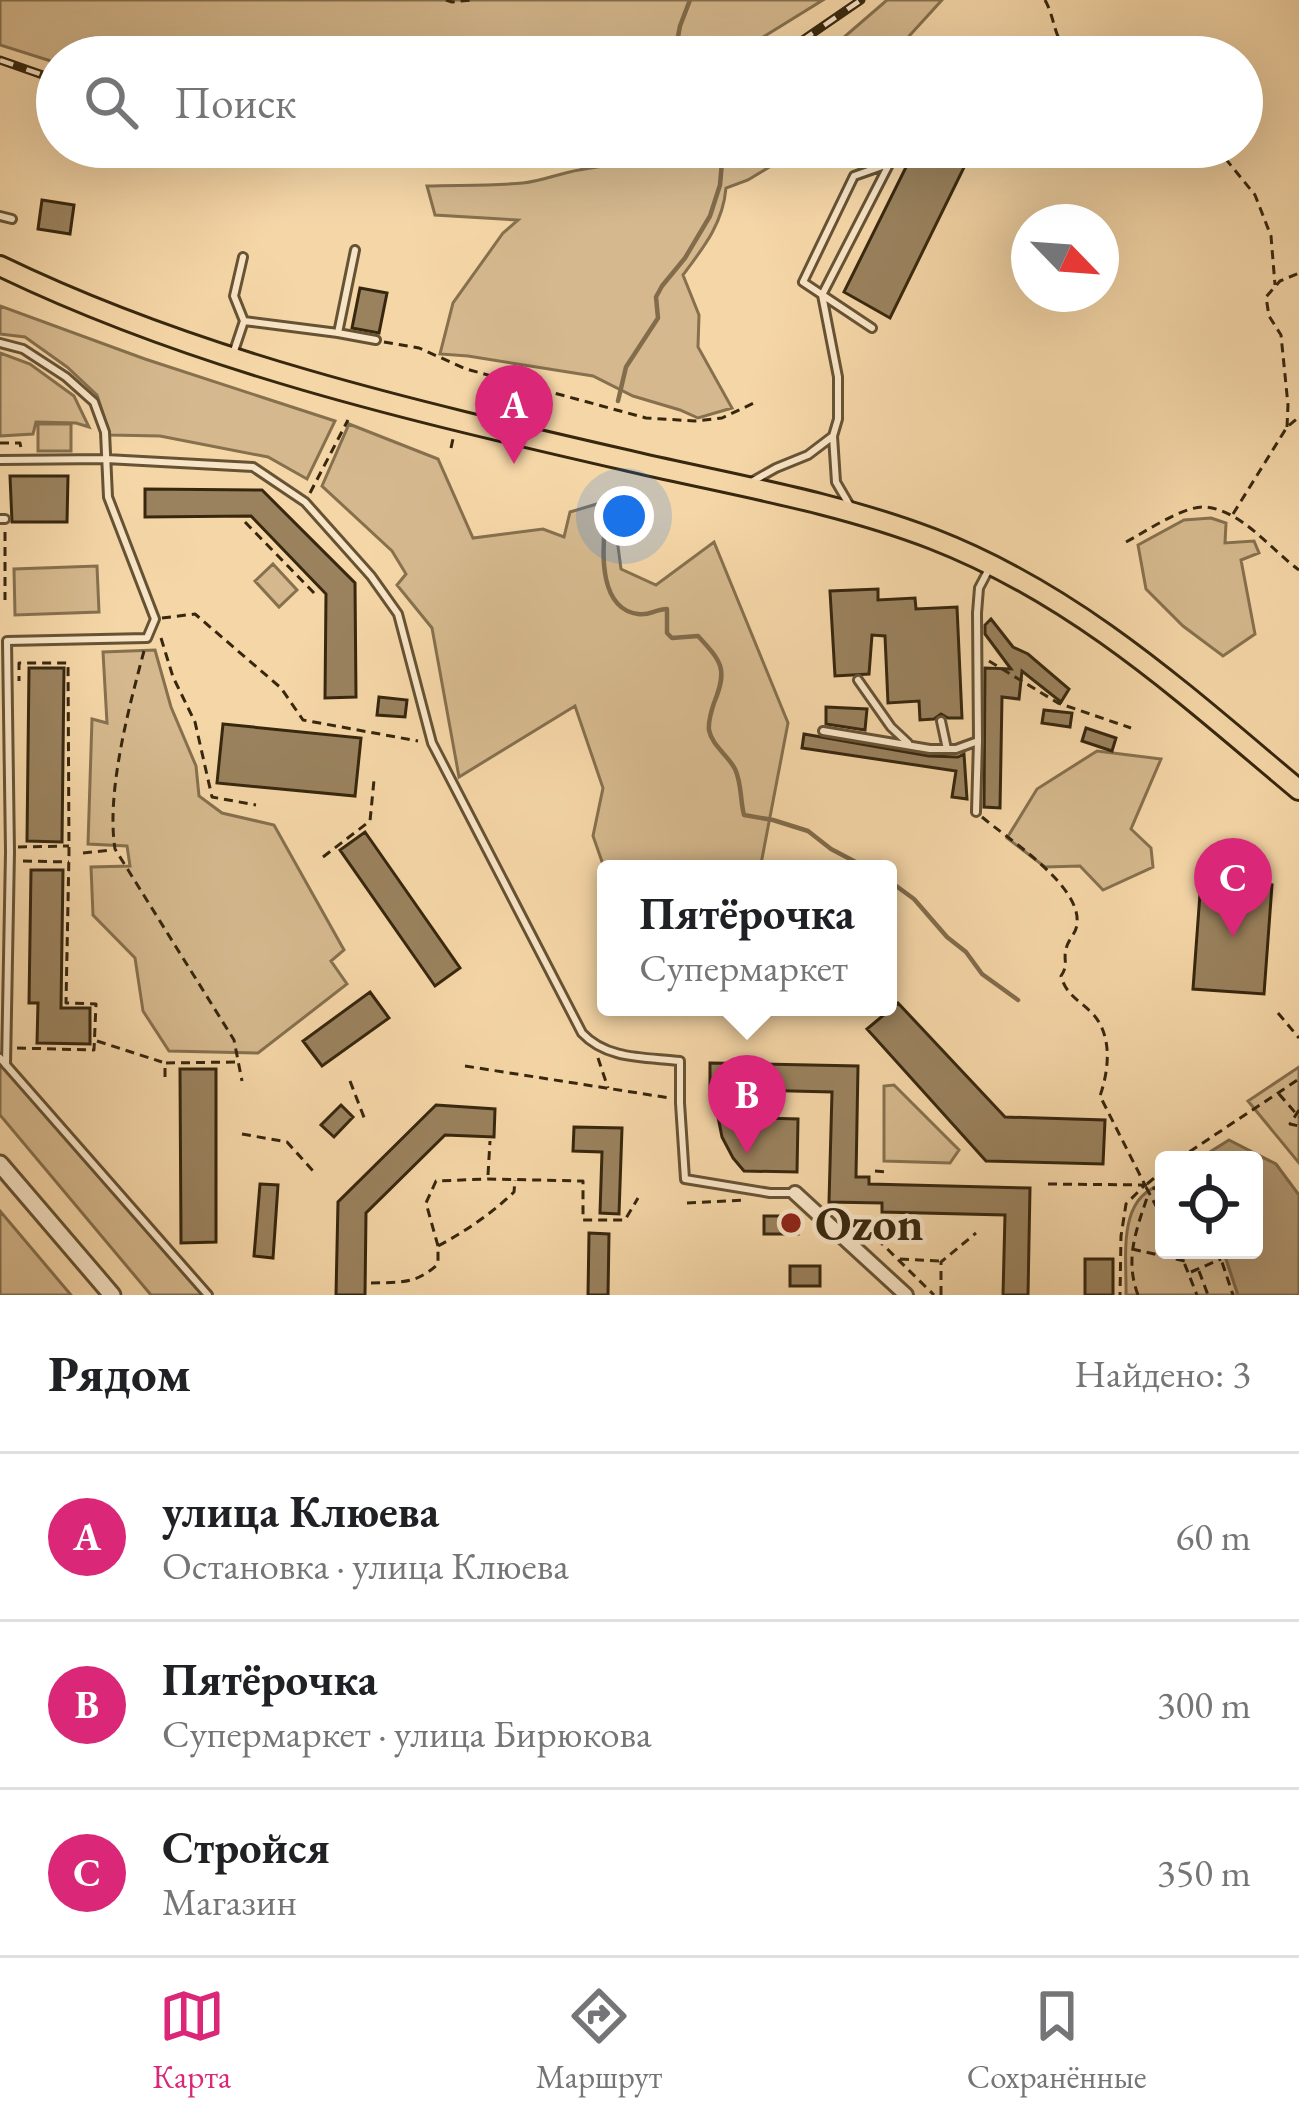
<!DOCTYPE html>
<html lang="ru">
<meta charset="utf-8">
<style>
:root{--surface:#fff;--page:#f6f6f6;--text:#202124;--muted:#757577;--line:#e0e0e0;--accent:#db2777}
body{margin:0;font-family:"EB Garamond",serif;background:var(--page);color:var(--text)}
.controls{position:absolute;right:36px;bottom:36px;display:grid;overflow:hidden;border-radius:12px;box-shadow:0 12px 48px #0002}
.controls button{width:108px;height:108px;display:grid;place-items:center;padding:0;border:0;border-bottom:3px solid var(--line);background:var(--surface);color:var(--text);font:60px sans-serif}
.compass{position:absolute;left:1011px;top:204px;width:108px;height:108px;border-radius:50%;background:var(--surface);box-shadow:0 12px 48px #0002;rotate:115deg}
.you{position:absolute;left:624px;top:516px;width:42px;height:42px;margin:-30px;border:9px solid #fff;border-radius:50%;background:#1a73e8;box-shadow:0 0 0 18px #1a73e833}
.badge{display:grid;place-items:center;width:78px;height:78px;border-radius:50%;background:var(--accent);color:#fff;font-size:39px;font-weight:700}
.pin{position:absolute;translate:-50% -99px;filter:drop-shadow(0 3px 6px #0008)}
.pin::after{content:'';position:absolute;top:63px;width:42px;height:36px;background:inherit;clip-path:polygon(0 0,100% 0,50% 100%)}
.popup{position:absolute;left:597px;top:860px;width:300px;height:156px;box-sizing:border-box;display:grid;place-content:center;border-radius:12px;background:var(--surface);filter:drop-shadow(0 3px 9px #0005);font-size:39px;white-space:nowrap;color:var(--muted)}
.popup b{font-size:45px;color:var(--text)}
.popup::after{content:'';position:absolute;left:50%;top:100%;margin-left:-24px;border:24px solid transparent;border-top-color:var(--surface)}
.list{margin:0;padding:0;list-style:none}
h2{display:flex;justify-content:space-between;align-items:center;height:156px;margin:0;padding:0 48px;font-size:51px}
h2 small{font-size:39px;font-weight:400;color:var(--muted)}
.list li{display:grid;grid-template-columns:78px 1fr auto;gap:36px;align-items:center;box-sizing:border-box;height:168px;padding:0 48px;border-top:3px solid var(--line)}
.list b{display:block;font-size:45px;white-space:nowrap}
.list p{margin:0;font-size:39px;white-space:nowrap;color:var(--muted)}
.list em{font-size:39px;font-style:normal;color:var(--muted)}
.icon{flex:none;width:66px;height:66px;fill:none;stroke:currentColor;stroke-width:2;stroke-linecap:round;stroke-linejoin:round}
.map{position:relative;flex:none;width:1299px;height:1295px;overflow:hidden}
.search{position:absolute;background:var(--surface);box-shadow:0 12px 48px #0002;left:36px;right:36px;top:36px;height:132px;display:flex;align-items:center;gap:30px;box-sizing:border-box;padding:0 42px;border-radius:66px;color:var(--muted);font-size:45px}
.sheet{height:660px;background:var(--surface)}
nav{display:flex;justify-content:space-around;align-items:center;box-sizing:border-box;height:168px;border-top:3px solid var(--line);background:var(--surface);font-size:33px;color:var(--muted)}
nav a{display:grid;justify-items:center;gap:6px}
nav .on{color:var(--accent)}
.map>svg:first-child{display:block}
.green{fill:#d5b88d;stroke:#86704e;stroke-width:3}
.water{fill:#b49a73;stroke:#826c4b;stroke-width:3}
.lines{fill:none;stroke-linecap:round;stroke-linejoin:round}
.stream{stroke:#826c4b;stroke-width:4.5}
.building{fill:#9a825e;stroke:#37270e;stroke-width:3}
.service-casing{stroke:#665334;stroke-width:12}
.minor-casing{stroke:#665334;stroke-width:18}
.tertiary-casing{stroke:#665334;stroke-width:21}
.primary-casing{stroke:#37270e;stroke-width:24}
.path{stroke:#37270e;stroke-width:3;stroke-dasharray:9 6;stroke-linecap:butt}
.service{stroke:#f8e4c6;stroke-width:6}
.minor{stroke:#f8e4c6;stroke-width:12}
.tertiary{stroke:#f8e4c6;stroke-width:15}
.primary{stroke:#f5d6a7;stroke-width:18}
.rail-casing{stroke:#37270e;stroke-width:9}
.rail{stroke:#f8e4c6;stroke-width:4.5;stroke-dasharray:14;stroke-linecap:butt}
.poi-dot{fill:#8f2418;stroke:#f8e4c6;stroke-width:4.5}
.labels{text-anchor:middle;stroke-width:9;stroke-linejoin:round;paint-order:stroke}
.poi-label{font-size:48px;font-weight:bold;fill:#37270e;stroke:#f8e4c6;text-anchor:start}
</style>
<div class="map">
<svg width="1299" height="1295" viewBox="0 0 1299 1295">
<rect width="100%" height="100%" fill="#f5d6a7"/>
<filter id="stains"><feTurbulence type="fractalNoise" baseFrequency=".00167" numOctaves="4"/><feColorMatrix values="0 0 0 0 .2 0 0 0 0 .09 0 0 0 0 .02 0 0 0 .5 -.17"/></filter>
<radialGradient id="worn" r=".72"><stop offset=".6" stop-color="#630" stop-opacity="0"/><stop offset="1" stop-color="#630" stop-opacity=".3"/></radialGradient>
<!-- green -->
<path class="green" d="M0,0H823L731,57H57V63L0,45Z
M887,0H942L890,57H821Z
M671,147H802L748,180L726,188C723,223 704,247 683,275L699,315L698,347L732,408L698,418L680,410L633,396L593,376L468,356L440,354L453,303L503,233L518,220L435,215L427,186C459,185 492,186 523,183C543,181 560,173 579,170C609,164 643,163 671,147Z
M0,306L145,359L335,421L307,479L268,457L160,436L110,435L97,395L67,367L25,337L0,334Z
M0,353L30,364L74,396L89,427L76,423L36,422L33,434L0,436Z
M38,424H71V451H38Z
M349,424L438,459L473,538L543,529L564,537L570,512L597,504L614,516L621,569L656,585L714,542L788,723L760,869H606V873L593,836L603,788L575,706L459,777L432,628L397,585L406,574L392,551L322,486Z
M1211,518L1226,523L1225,543L1254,541L1259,553L1241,560L1255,634L1223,656L1183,626L1146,589L1138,545L1184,520Z
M273,564L297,590L279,607L255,581Z
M97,566L99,612L15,615L14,569Z
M155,650L171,707L196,766L199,796L222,813L274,825L344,950L331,961L347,984L258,1053L169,1051L143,1011L135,958L93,915L91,867L130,866L127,846L88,844L92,719L107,723L103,652Z
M1097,751L1161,759L1131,829L1151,848L1153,867L1103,890L1080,866L1045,867L1007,838L1037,789Z
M0,1056L203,1295H151L0,1115Z
M1299,1067V1163L1248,1101Z
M894,1085L959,1150L950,1163L884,1161V1086Z
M1164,1184V1250H1220L1225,1256L1238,1295H1126C1127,1256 1116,1196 1164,1184Z
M0,1211L71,1295H0Z"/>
<!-- water -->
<path class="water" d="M1229,1140L1276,1164L1299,1195V1295H1238L1225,1256L1220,1250H1254V1160H1197Z"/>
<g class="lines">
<!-- stream -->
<path class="stream" d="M682,57L675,53L680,26L690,0
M618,401L626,367L658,318L656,297L662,286L685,258L710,216L720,185L722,162L711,147
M605,527C602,555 600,609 638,614C650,616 655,609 667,609V633L672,638L698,636C722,662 728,669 714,703C711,712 708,721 709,730C712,746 728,755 735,769C742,784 740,800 744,815L773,820L808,831L831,849L869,869
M888,880L914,899L947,937L966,952L982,974L1018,1000"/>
</g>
<!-- building -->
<path class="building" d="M920,147H974L890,318L844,292L914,151Z
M42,200L74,205L70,234L38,229Z
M360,288L387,293L379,333L352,328Z
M10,476H68L67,522H12Z
M145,489L262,490L355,583L356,697L325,698L326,594L251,516L145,517Z
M878,589V600L915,598L916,609L957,607L962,718H948L941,714L934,719L920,720L919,701L888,703L885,636L872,635L869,674L835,676L830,591Z
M991,619L1013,647L1028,654L1069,689L1061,702L1022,671L1019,699L1002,697L1000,808L984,807L985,668L1011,669L985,634V625Z
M29,668H64L62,842L27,841Z
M379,697L407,700L405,717L377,715Z
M826,707L867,709L865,730L826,724Z
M1044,710L1072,713L1070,727L1042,723Z
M223,724L361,738L355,796L217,783Z
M1086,728L1116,738L1112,751L1082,741Z
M804,734L929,756L958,757L964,754L967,799L952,797L956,771L802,748Z
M365,832L460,968L435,986L340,850Z
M31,870H63L61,1008H90V1044L37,1043L38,1003H29Z
M1201,880L1272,885L1264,994L1193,989Z
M370,992L389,1018L322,1066L303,1041Z
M898,1003L1005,1117L1105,1120L1103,1164L986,1161L867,1029Z
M710,1063L858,1066L856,1177H869V1184L1030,1188L1028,1295H1003L1005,1215L882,1212V1203L829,1202L832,1092L710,1089Z
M180,1069H216V1242L181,1243Z
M341,1105L353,1117L334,1137L321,1125Z
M436,1105L495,1109L494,1137L445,1135L366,1213L365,1295H336L338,1202Z
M718,1117L798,1119L797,1172L744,1171L733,1158L722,1137Z
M574,1127L622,1128L619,1214L600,1213L602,1152L573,1151Z
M260,1184L278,1185L273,1258L254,1256Z
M764,1216H798V1234H764Z
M589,1233L609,1234L608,1295H588Z
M1085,1259H1113V1295H1085Z
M790,1266H820V1286H790Z"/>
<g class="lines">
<defs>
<path id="service" d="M0,216L12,219
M244,321L338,333L355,250
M872,328L803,282L854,176L888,164
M338,333L376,340
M0,343L23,349L66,377L94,402L105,432L108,497L155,619L147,638L7,641L10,852L6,1065
M232,357L244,321L234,296L243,257
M0,460L106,459L253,467L305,502L371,576L398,614L432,743L582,1033C607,1060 646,1057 680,1061V1103L685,1179L770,1193H795
M753,481L776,468L808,455L833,436
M850,506L836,482L833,436L838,419V377L822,295L898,147
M0,519H5
M858,680L891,727L908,743
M941,721L947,749
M823,731L930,749H956L978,741L977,613L979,588L989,569
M976,812L978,741
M0,1058L208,1295"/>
<path id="minor" d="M795,1193L906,1295"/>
<path id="tertiary" d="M0,1164L112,1295"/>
<path id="primary" d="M0,266C201,363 417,412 634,462C733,485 837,502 933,539C1077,595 1183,693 1299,790"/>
</defs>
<!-- service casing -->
<use href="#service" class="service-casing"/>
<!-- minor casing -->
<use href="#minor" class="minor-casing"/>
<!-- tertiary casing -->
<use href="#tertiary" class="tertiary-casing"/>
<!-- primary casing -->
<use href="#primary" class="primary-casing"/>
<!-- path -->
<path class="path" d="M446,0L452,2L471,0
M1045,0C1057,22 1052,40 1074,57
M1216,147L1255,195L1271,236L1275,285
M384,342L419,348L466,369L646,418L695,421L722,418L756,402
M1287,427L1288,405L1281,335L1269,316L1266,297L1280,281L1299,273
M0,443H20L21,448
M451,448L454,434
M310,493L348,420
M1233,514L1287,427L1299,417
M245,522L318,597
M5,532V600
M1126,542C1145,532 1183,506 1204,507C1241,509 1271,550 1299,570
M162,618L195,614L281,688L303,720L418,741
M161,638L173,677L195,722L212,797L256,805
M144,651C129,707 106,792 115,849L234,1040L242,1081
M989,661L1058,703L1131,728
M982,817C1008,839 1081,885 1077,923C1077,933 1068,939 1066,949C1063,962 1069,964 1061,976C1066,995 1079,1000 1092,1013C1113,1035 1109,1070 1100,1096L1145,1185L1126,1204L1121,1236L1120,1295
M18,847L69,846
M83,853L111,850
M323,857L370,821L374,780
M23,861L69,862
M1278,1013L1299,1038
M97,1041L162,1062
M17,1048L94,1050L96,1004L66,1003L69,853L68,663H19V681
M598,1058L608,1088
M465,1066L670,1098
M165,1077V1063L238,1062
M350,1081L365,1120
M1279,1094L1299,1117
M1299,1110L1290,1124L1299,1126
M242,1134L287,1142L314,1172
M1177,1160L1299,1079
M875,1171L888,1172
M488,1175L490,1141
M1048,1184L1145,1185L1164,1192
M1147,1184L1164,1170
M1146,1187L1164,1221
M687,1203L744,1200
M866,1228L934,1295
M438,1246L426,1203L436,1181L488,1179L583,1181V1220H625L638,1198
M1132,1249L1185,1261
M1179,1250L1197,1295
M1214,1250L1221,1259L1233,1295
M900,1259L939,1261
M1199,1271L1208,1295
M1191,1272L1221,1259
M371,1283C400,1282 415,1285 438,1264V1246C466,1231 491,1214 514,1192L515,1180
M941,1295V1262L976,1233
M1138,1295C1124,1258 1137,1228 1149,1192"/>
<!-- service -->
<use href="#service" class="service"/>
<!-- minor -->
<use href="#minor" class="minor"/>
<!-- tertiary -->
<use href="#tertiary" class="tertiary"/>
<!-- primary -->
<use href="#primary" class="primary"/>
<defs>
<path id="rail" d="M778,57L861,0
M0,60L57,80
M282,147C371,163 459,166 548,147"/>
</defs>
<!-- rail casing -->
<use href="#rail" class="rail-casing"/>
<!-- rail -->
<use href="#rail" class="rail"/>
</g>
<!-- markers -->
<circle class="poi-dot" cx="791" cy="1223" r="12"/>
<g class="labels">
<!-- poi labels -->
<g class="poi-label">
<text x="815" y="1240">Ozon</text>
</g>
</g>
<rect width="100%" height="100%" filter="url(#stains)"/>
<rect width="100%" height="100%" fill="url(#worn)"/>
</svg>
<div class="controls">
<button><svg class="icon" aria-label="locate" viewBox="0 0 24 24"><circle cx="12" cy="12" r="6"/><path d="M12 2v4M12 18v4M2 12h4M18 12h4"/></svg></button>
</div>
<svg class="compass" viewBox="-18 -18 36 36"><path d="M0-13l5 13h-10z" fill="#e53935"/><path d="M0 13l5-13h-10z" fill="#757577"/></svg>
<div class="you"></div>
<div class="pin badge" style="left:514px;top:464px">A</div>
<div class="pin badge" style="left:747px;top:1154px">B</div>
<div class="popup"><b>Пятёрочка</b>Супермаркет</div>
<div class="pin badge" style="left:1233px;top:937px">C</div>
<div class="search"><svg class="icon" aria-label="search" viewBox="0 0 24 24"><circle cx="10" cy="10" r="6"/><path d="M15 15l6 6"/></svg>Поиск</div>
</div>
<section class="sheet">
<h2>Рядом<small>Найдено: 3</small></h2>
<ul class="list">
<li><span class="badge">A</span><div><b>улица Клюева</b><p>Остановка · улица Клюева</p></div><em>60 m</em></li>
<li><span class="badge">B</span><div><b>Пятёрочка</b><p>Супермаркет · улица Бирюкова</p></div><em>300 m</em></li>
<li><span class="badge">C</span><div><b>Стройся</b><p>Магазин</p></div><em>350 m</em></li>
</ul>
</section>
<nav>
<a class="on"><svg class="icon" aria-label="map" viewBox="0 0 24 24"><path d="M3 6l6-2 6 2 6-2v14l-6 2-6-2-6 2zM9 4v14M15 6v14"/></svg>Карта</a>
<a><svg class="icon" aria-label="directions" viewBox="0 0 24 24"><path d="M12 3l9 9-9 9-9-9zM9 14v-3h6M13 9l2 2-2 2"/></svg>Маршрут</a>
<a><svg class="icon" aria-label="saved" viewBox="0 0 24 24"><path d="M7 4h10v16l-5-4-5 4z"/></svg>Сохранённые</a>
</nav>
